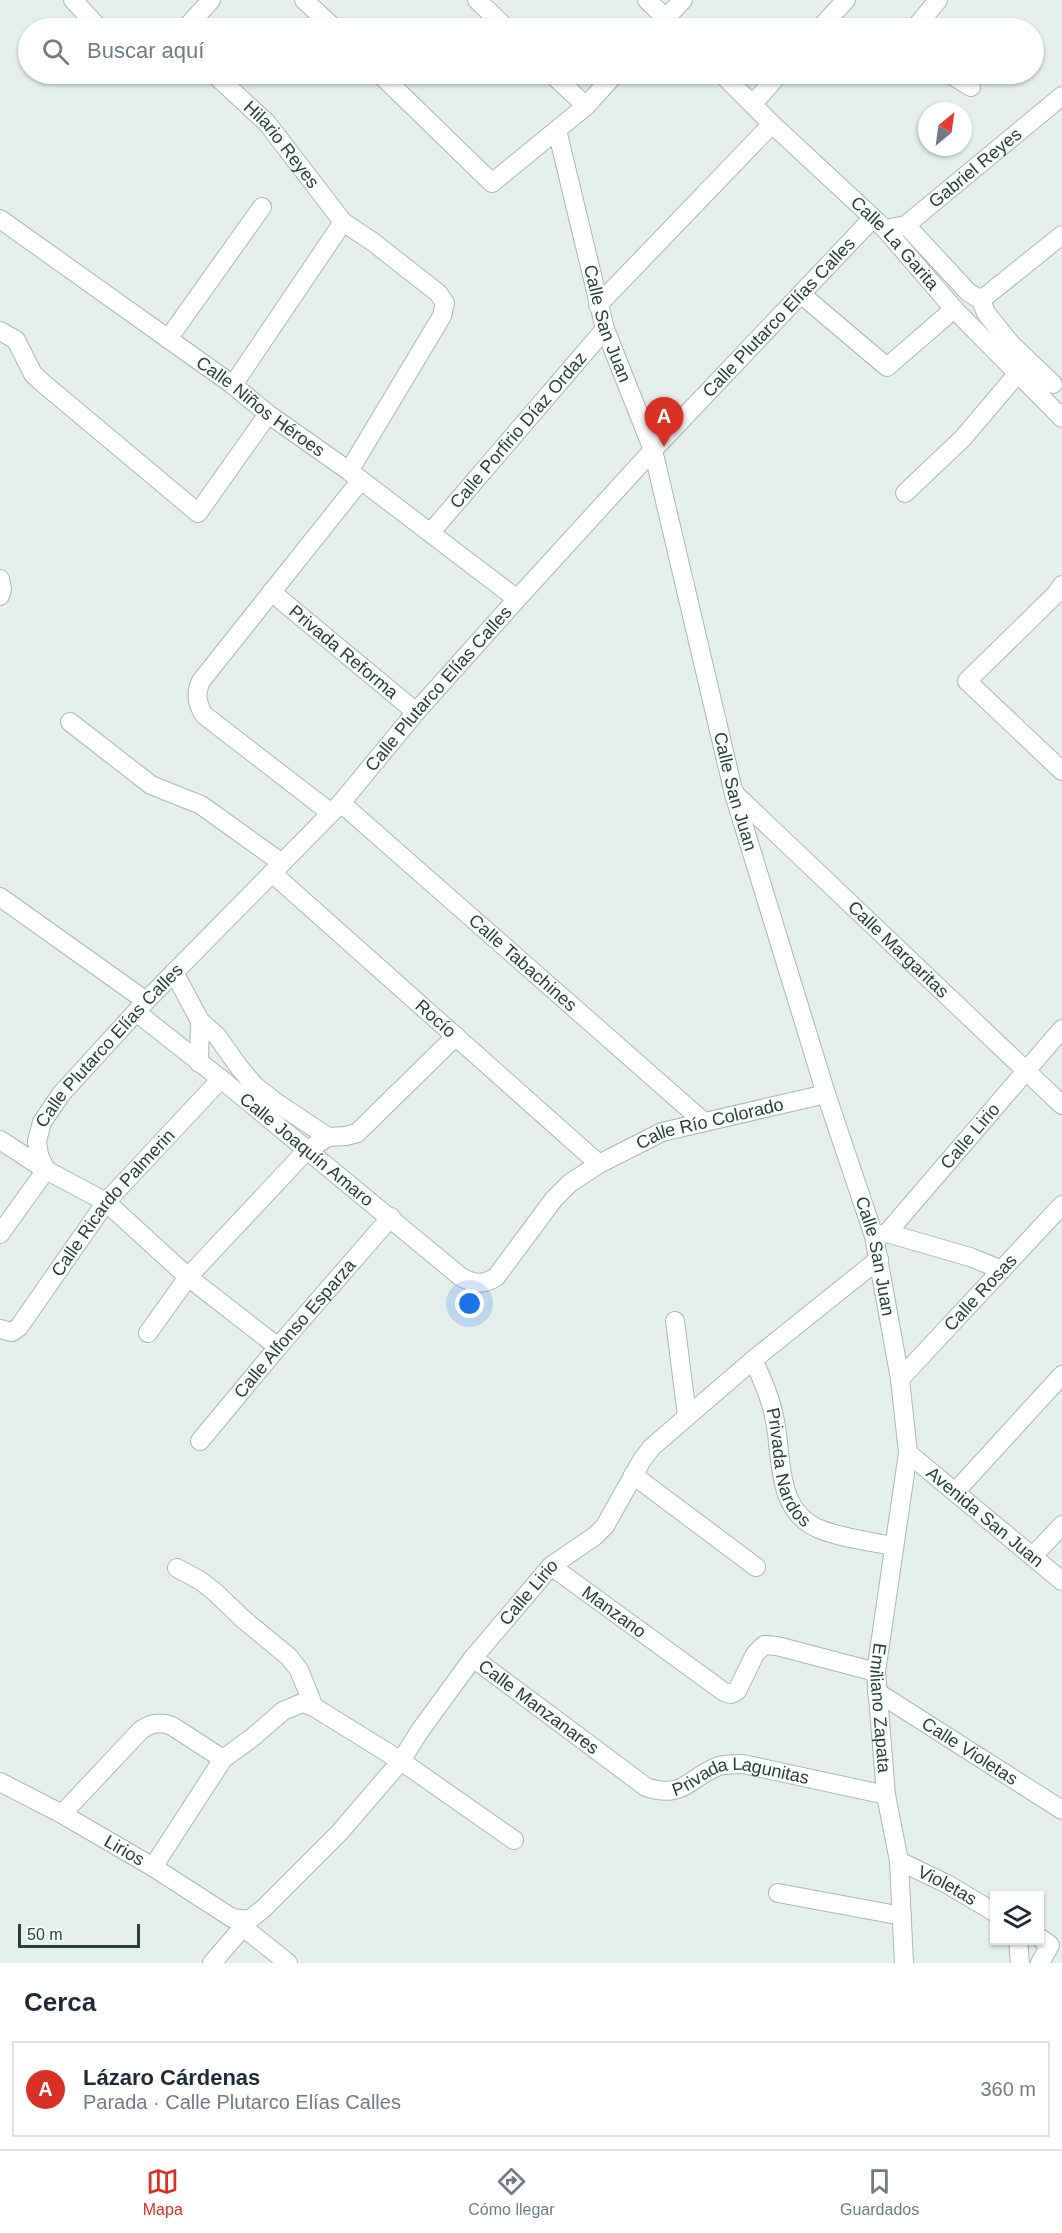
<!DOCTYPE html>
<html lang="es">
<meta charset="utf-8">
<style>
:root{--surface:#fff;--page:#f2f2f3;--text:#1f2937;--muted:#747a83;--line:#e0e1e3;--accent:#d93025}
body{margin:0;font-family:Helvetica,sans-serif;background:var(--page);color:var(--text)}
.controls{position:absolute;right:18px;bottom:18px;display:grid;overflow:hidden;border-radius:0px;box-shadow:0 2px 4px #0004}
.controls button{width:54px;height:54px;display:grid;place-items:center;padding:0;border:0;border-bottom:2px solid var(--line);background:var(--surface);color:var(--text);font:30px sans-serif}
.compass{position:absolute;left:918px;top:102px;width:54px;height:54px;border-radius:50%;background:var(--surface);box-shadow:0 2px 4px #0004;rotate:29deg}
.scale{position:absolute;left:18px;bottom:15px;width:122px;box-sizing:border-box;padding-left:6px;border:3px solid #24423a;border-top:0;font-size:16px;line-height:21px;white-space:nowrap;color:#24423a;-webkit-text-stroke:4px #f7fbf9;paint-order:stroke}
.you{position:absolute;left:470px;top:1304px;width:21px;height:21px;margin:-15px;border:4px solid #fff;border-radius:50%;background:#1a73e8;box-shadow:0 0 0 9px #1a73e833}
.badge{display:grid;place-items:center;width:39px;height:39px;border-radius:50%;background:var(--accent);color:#fff;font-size:20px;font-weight:700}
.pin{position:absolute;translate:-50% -50px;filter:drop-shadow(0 2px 3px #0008)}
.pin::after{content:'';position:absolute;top:32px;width:21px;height:18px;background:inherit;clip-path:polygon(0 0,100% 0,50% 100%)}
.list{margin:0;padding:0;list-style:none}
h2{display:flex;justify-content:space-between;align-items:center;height:78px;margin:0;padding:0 24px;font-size:26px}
h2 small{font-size:20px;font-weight:400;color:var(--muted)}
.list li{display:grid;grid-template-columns:39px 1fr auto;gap:18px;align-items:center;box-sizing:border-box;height:96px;margin:0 12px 12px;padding:0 12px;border:2px solid var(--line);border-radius:0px}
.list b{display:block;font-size:22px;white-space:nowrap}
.list p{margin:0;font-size:20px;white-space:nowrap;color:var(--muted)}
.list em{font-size:20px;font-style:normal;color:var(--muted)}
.icon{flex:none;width:33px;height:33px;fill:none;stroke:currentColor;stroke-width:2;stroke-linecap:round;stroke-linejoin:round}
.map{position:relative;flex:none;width:1062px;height:1963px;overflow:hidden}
.search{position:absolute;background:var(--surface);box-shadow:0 2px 4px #0004;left:18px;right:18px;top:18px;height:66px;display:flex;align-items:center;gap:15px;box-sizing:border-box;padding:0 21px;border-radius:33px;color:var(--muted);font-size:22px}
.sheet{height:186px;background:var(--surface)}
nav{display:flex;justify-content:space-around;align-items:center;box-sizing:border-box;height:84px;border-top:2px solid var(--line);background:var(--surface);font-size:16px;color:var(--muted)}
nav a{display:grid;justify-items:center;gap:3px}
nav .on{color:var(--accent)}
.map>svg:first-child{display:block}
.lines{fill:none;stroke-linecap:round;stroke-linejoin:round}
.minor-casing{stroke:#a8b8b2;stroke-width:20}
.minor{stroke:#fff;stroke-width:18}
.labels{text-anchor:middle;stroke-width:4.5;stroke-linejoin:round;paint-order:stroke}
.street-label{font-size:18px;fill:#24423a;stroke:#f7fbf9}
</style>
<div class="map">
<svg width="1062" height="1963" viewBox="0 0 1062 1963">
<rect width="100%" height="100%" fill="#e6efeb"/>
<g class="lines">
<defs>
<g id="minor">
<path d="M73,0L99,28"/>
<path d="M304,0L334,28"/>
<path d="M477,0L506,28"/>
<path d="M647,0L676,28"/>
<path d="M186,28L211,0"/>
<path d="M656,28L683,0"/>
<path d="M820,28L846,0"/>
<path d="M915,28L938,0"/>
<path id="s1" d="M214,74L267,123L343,222L373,242L438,293L445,303L442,316L349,471"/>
<path d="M380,74L492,183L586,106L615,74"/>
<path d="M552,74L586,106"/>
<path id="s2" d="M722,74L772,124L885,229L954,309L1062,418"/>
<path d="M950,74L971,87"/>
<path d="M753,104L779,74"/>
<path id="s3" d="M557,130L605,329L653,450L734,794L826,1094L874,1236L900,1379L908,1453L876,1672L886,1795L899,1861L904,1963"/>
<path id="s4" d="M0,219L233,385L268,414L349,471L517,599"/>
<path d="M906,225L968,292L981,300L986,313L1011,344L1053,384"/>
<path id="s5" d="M885,229L906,225L1062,96"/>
<path d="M802,295L887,367L954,309"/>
<path d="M981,300L1062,235"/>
<path d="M598,305L772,124"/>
<path d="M0,331L16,340L33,374L44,384L198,513L268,414"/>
<path d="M168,339L262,207"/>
<path d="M233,385L343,222"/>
<path d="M905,493L963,438L1018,373"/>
<path id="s6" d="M431,532L605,329"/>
<path d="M0,579L2,589L0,596"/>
<path d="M1062,585L1056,594L967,681L1062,771"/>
<path id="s7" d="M272,591L281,600L416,712"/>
<path d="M70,722L151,785L201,805L282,863"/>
<path id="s8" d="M736,795L1062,1105"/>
<path id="s9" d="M341,803L704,1122"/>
<path d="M331,813L204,715C197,703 195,694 201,681L361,480"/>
<path id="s10" d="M272,873L599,1164"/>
<path d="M0,897L146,1001"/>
<path d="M174,972L200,1021L199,1063"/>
<path id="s11" d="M136,1012L221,1079L461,1277C474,1284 483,1285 496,1277L554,1199L570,1183L599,1164L662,1132L826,1094"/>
<path d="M200,1021L217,1036L239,1067L254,1085L277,1103L328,1137"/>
<path d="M0,1140L46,1170L106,1202L188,1277L278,1347"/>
<path d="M887,1233L970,1257L1002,1270"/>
<path id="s12" d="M0,1234L46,1170L39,1155L37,1141L42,1122L62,1093L146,1001L341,803L416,712L517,599L653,450L872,219"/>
<path id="s13" d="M874,1236L887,1233L1062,1029"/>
<path d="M675,1321L687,1416"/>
<path id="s14" d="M0,1329L12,1332L19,1327L106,1202L221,1079"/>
<path d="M148,1333L188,1277L306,1151L328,1137L346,1136L357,1133L456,1036"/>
<path id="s15" d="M753,1360C762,1378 770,1396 774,1416C783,1454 774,1508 817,1528C840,1538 869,1541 893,1546"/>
<path id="s16" d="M900,1379L1062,1205"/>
<path id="s17" d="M200,1441L278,1347L391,1217"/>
<path id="s18" d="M908,1453L1062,1581"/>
<path d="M633,1475L756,1567"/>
<path d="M956,1491L1062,1375"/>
<path d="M1033,1556L1062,1525"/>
<path id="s19" d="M551,1566L724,1692L731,1694L737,1691L755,1654L764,1645L777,1646L876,1672"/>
<path d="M177,1568L201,1581L216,1593L243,1619L289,1657L299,1670L314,1707"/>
<path id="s20" d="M473,1658L646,1787C684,1800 689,1777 719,1766C727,1764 735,1764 743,1764L886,1795"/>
<path id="s21" d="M877,1692L1062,1810"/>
<path id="s22" d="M0,1782L62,1814L153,1867L232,1918L249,1920"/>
<path d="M62,1814L141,1730C151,1723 160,1721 172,1726L223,1759"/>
<path id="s23" d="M899,1861L947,1884L994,1912"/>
<path d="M153,1867L223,1759L253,1737L283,1711L302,1703L314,1707L401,1761L514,1840"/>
<path d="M778,1893L902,1916"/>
<path d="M243,1927L288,1963"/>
<path d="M1040,1938L1050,1945L1040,1963"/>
<path d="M1018,1940L1020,1963"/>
<path id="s24" d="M212,1963L249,1920L263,1909L339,1833L401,1761L419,1732L473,1658L551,1566L595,1536L605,1526L642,1460L652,1447L753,1360L879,1259"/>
</g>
</defs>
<!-- minor casing -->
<use href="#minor" class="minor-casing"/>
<!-- minor -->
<use href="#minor" class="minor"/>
</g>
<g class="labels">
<!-- street labels -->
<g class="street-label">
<text dy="6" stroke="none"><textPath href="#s1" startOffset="98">Hilario Reyes</textPath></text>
<text dy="6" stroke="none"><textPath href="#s5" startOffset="111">Gabriel Reyes</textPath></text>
<text dy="6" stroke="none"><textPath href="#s2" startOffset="242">Calle La Garita</textPath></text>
<text dy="6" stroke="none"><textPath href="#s12" startOffset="1221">Calle Plutarco Elías Calles</textPath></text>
<text dy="6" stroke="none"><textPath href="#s3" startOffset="200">Calle San Juan</textPath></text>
<text dy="6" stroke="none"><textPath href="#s4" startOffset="321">Calle Niños Héroes</textPath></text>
<text dy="6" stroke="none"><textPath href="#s6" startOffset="134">Calle Porfirio Díaz Ordaz</textPath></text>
<text dy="6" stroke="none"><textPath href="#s7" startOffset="94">Privada Reforma</textPath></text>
<text dy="6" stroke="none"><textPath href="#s12" startOffset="717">Calle Plutarco Elías Calles</textPath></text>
<text dy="6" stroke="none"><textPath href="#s3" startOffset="686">Calle San Juan</textPath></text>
<text dy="6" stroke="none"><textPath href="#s8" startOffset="224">Calle Margaritas</textPath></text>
<text dy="6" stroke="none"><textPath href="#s9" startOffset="242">Calle Tabachines</textPath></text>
<text dy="6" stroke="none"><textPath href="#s10" startOffset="219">Rocío</textPath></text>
<text dy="6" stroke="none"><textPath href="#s12" startOffset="231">Calle Plutarco Elías Calles</textPath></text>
<text dy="6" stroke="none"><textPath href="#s11" startOffset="730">Calle Río Colorado</textPath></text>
<text dy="6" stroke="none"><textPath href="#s13" startOffset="141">Calle Lirio</textPath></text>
<text dy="6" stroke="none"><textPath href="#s11" startOffset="219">Calle Joaquín Amaro</textPath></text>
<text dy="6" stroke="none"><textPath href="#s14" startOffset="177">Calle Ricardo Palmerin</textPath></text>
<text dy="6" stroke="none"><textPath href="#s3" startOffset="1172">Calle San Juan</textPath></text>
<text dy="6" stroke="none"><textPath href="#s16" startOffset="118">Calle Rosas</textPath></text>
<text dy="6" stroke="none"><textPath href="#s17" startOffset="147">Calle Alfonso Esparza</textPath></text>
<text dy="6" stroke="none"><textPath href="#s15" startOffset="114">Privada Nardos</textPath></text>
<text dy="6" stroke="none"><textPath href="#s18" startOffset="100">Avenida San Juan</textPath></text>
<text dy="6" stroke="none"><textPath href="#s24" startOffset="489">Calle Lirio</textPath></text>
<text dy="6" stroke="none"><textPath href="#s19" startOffset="78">Manzano</textPath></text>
<text dy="6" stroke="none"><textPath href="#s20" startOffset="82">Calle Manzanares</textPath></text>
<text dy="6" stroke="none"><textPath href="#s3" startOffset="1629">Emiliano Zapata</textPath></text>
<text dy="6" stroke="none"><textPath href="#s21" startOffset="110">Calle Violetas</textPath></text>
<text dy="6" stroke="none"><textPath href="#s20" startOffset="315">Privada Lagunitas</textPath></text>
<text dy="6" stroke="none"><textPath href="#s22" startOffset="142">Lirios</textPath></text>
<text dy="6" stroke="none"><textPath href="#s23" startOffset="54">Violetas</textPath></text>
</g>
</g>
</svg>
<div class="controls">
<button><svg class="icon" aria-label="layers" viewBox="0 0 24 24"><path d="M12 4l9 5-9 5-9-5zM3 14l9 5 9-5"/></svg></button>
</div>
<svg class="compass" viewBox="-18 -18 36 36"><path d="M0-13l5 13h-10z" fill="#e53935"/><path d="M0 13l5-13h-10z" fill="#747a83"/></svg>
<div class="scale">50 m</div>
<div class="you"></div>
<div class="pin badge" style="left:664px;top:447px">A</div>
<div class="search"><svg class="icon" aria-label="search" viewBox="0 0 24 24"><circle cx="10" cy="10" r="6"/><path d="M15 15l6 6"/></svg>Buscar aquí</div>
</div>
<section class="sheet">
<h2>Cerca<small></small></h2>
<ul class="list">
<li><span class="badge">A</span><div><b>Lázaro Cárdenas</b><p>Parada · Calle Plutarco Elías Calles</p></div><em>360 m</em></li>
</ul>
</section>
<nav>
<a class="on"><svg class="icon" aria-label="map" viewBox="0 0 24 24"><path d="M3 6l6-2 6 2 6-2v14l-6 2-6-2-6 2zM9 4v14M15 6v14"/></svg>Mapa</a>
<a><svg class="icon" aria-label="directions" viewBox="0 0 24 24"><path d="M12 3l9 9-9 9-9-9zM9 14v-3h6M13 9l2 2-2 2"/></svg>Cómo llegar</a>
<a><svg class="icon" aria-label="saved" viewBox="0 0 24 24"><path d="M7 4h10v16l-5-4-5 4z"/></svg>Guardados</a>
</nav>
